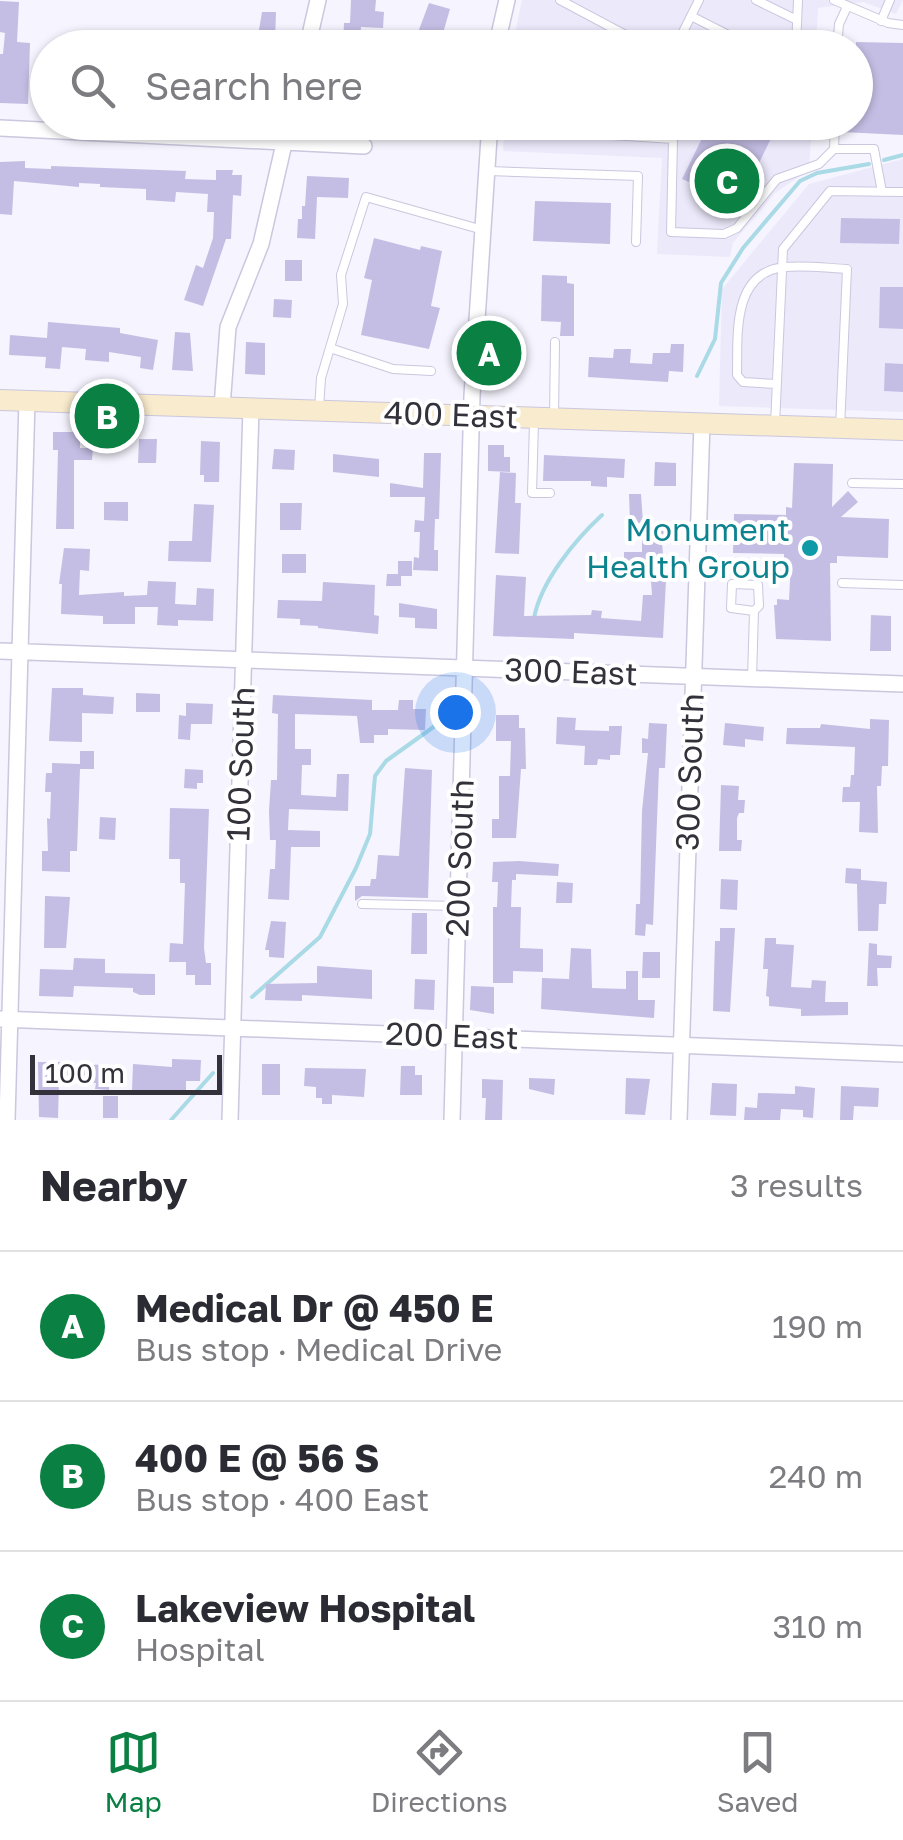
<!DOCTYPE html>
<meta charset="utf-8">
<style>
:root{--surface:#fff;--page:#f2f2f3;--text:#2b2b33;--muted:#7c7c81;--line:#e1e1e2;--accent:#0b8043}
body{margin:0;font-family:"Golos Text",sans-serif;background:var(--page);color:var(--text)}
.scale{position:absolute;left:30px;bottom:25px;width:192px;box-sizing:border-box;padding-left:10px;border:5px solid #33323b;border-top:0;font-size:28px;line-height:35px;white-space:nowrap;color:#33323b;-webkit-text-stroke:8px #fff;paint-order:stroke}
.you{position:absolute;left:455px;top:712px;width:35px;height:35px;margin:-25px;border:8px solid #fff;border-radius:50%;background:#1a73e8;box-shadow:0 0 0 15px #1a73e833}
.badge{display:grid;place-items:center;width:65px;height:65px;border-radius:50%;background:var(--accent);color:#fff;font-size:32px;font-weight:700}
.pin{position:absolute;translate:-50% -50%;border:5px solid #fff;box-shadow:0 2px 10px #0006}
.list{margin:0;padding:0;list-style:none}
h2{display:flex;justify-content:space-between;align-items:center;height:130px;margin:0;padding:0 40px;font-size:42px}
h2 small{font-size:32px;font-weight:400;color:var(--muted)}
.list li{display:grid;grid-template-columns:65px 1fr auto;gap:30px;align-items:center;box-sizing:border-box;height:150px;padding:0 40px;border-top:2px solid var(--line)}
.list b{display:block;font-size:38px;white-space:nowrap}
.list p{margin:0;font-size:32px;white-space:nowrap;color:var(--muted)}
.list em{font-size:32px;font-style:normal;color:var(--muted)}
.icon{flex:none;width:55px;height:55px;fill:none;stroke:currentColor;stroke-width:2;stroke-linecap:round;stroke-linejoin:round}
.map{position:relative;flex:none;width:903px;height:1120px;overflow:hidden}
.search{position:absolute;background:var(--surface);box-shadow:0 2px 8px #0004;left:30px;right:30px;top:30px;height:110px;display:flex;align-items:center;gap:25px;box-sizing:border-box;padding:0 35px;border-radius:55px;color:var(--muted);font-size:38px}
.sheet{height:580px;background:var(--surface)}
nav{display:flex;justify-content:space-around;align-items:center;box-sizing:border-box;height:140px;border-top:2px solid var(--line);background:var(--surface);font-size:28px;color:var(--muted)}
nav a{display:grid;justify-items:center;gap:5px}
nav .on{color:var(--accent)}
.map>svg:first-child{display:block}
.medical{fill:#ece9fb}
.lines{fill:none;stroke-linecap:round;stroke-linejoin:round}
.stream{stroke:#a9dae5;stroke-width:4}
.building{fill:#c4bee4}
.service-casing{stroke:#cac7de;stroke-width:10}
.minor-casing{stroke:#cac7de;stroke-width:18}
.secondary-casing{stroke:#cac7de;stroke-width:22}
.service{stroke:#fff;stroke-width:8}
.minor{stroke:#fff;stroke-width:15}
.secondary{stroke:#f9ebcd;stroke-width:20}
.culture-dot{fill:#0f9aa8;stroke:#fff;stroke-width:4}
.labels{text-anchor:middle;stroke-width:8;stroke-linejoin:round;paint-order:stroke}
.street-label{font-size:32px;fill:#33323b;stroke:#fff}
.culture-label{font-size:32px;fill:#0d838f;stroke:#fff;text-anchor:end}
</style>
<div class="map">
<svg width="903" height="1120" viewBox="0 0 903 1120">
<rect width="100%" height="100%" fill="#f6f4fe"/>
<!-- medical -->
<path class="medical" d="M522,0H903L896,14L863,2L818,8L816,47L512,48Z
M505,123H812L809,170L775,193L733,243L730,257L657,254L662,158L503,151Z
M903,159V412L719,406L722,289L809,184Z"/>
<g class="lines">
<!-- stream -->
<path class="stream" d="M884,160L903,155
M697,376L715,339L721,283L743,248L800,181L817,173L869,164
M534,618C541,581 575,540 602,515
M252,997L320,937L356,868L370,834L375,776L386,761L446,718
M171,1120L213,1073"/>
</g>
<!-- building -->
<path class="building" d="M351,0H376L375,11L384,12L383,28L361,27L360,45L343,44L344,23H350Z
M0,1L19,2L17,42L30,43L28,104L0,103V54H3L5,33L0,32Z
M429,3L450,9L443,33L450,35L447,48L414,43Z
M262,12H276L275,42H257Z
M856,42L903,43V135L842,132V122H856Z
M710,122H779L739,204L682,179Z
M25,161V168L51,169V166L186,171L185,179L216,180V170H233L232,175H242L241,196L233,195L231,239H226L203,306L184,300L196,265L203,268L213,238L214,212H207L208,194L176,192L175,202L146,200V189L100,187V184L79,183V187L14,181L12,215L0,214V162Z
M307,176L349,178L348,198L317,197L315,239L297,238L298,219H302V206H305Z
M535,201L611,203L610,244L533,241Z
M841,218L900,219L899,244L840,243Z
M374,238L420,250L421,246L442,251L431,306L440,308L429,349L361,335L372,280L364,278Z
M285,260H302V281H285Z
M542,275L567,276V283L574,284V336H560L561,322L541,321Z
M880,287H903V329L879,328Z
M274,299L292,300L291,318L273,317Z
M48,322L120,328V333L158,340L153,370L140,368L141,357L109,352V362L85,360L86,349L62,347L60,369L45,368L46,357L9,355L10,335L47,338Z
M175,332L190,333L193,371L172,370Z
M246,342L265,343V375L245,374Z
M671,344H684L683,372L669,371L668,382L588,377L589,357L613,358L614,349H631L630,363L652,364L653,353H670Z
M885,363L903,364V392L884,391Z
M53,432H80V448H93L92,460H74V529H56L58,450H53Z
M139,439H157L156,463H138Z
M201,441L220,442L219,482H204V475H200Z
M488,445H504V457H510V472L488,471Z
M274,449L295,450L294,470L272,469Z
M424,453H441L439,519H435L434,550H438V571L413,570L414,557L419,558L420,532H414L415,520L424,521L425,497H390V483L423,488Z
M333,454L379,459V477L333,472Z
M544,455L625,459L624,478L607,477V487L591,486V481H543Z
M655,462L676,463V486H654Z
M794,463L833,464L832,507L848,491L858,502L841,517L889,519L888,558L837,556V563H830L831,641L776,639L774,605H777V599L789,600L791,562L784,561V554L733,553L734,514L786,515V507L792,508Z
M500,472L516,473L515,503H521L519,554L495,553Z
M629,494H641L643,523H667V544H662L666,580L663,638L574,633V639L493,636L496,575L526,577L524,616L591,615L592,610L602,611L601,618L641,621L643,595H652L650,568H624V552H642V523H630Z
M104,502H128V521L104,520Z
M280,503H302L301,530H280Z
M194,504L214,505L211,562L168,561L169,541H192Z
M64,548L90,549L89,571L80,570L79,595L124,592V596L147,595L148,581L176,582L175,604L196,605L197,588L214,589L213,621L178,620V626L157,625L158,607H135V624H103V616L61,614L62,584H59Z
M282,554H306V573H282Z
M398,561H412V576H401V586H386L387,574H398Z
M323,582L375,585L374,615L379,616L378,634L318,628V626L300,625V619L277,618L278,600L322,601Z
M399,603L437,609V629L415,628V618L399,617Z
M871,615L891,616V651H870Z
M52,688H83V695L114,697L113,714L82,713V742L49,741Z
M136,693L160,694V712H136Z
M273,695L372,700V710H398L399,700H413V709H426L425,730L388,729V735H374V743H360L357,716L295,714V749H311V765H302L301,795L336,797L337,774H349L348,811L289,809L288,830L320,831V847H291L289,900L268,899L270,869H275L276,840H270L269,811L271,780H277L278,714L272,713Z
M186,703L213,704L212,724H191L190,740L178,739L179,715L186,716Z
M496,715H519V728H525L526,769H521L516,838H492V819H499V776H510L511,741H496Z
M557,717L576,718L575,730L609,731V726H622L620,755H610V760L598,759L597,765H584L585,746L556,744Z
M870,719L889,720L888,766H882L881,786H877L878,833L859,832L860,802H842L843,787H850L851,775H854L855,747L786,744L787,728H820L821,724L870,729Z
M649,723L667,724L665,768H659L653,925L646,924L645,936L635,935L636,904H640L642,811L648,753H642V738L648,739Z
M725,723L764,727L763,741L745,739V747L723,745Z
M80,751H94V769H80L77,851H70V872L42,871V851H48L47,818L50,819L51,792H45L46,773H52V763L80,764Z
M405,768L432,770L428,898L362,896L355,901V886H370L371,879H376L378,855L399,856Z
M185,769L203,770V783H197V789L184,788Z
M721,785L739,786L738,800H745L744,813H739L737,818V840H742L741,851H719Z
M170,808L209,809L204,948L206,963H211V985H195V975H186V962H169L170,943L183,944L185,883H180V859H169Z
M100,817L116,818L115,840L99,839Z
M519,861L559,864L558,876L516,874V880H512L511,907H521L520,948L543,949V972L513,971V983H493V907H497L498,882H492L493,862Z
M846,868L861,869V880L887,882L886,904H879L878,931H858L857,884L845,883Z
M721,879L738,880L737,910L720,909Z
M557,882L573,883L572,903H556Z
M45,896L70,897L66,948H44Z
M412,913H427V954H411Z
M271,921L286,922L284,958L269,957V950H265Z
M720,928H735L730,1012L713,1011L715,941H720Z
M765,938H776V944L794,945L791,987L811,988L812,980L826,981L825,1002H848V1015L801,1016V1009L769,1006V997L766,996L768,969H763Z
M869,943L877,944V955L892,956L891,968H877L878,986H867Z
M571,948L591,949L592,988L626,989V971H638V1000H655L654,1018L541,1009L542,978L569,979Z
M643,952H660V978H642Z
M74,958L105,959V973L155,974V995H140L133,992V988L74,986L73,997L39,996L40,969L73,970Z
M317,966L372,970V999L302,995V1001L265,1000L266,984L317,983Z
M415,979L435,980L434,1010L414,1009Z
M471,986L494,987V1014L470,1010Z
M172,1059L201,1060L200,1081H186V1093L132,1090L133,1064L172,1067Z
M38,1062H68L67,1066L111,1064L109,1090L95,1089L96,1083H59L58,1118L39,1117Z
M262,1064H280V1095H262Z
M401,1066H415V1075H422V1095H400Z
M305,1068L366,1069L364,1097L332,1095V1104H322V1098H316V1087L304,1086Z
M529,1078L555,1079L554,1095L529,1089Z
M626,1078L650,1079L645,1115L625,1114Z
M482,1079L503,1080L502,1120H485L486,1098H482Z
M712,1083L737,1084L736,1116L710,1115Z
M795,1086L815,1088L813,1118L803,1117V1110L781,1109L780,1120H744L745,1107L757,1108L758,1093L795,1094Z
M841,1086L879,1088L878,1107L854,1106L853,1120H840Z
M103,1096H118V1118H103Z"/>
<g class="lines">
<defs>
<path id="service" d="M560,0L650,48
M756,0L797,20
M834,0L888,23L903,25
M691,16L754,48
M881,21L890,0
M539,48L540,41L548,39L564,48
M675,48L699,0
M796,48L798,0
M837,48L839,24L847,7
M534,122V130L673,139L678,122
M835,122L834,149H874L882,192
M673,139L671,232L724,234L737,228L777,179L819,164L834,149
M489,171L638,176L636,242
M330,348L393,369L431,371
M776,384L743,382L737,375C738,336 731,272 785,267C805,265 827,268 847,269L840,428
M319,409L321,378L343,304L341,275L366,197L483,230
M554,418L555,342
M534,422L532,493H550
M775,425L783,249L830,191L903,192
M852,483L903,484
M842,583L903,585
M752,679L754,611L731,608L732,584L758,585L759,606L754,611
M362,904L458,906"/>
<path id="minor" d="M307,48L318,0
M496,48L507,0
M0,128L364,146
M222,407L228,327L261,244L289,122
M0,651L903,684
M0,1019L903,1054
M7,1120L27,400
M230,1120L251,408
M452,1120L472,396L490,122
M679,1120L702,423"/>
<path id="secondary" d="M0,400L903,430"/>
</defs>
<!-- service casing -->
<use href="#service" class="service-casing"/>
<!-- minor casing -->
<use href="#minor" class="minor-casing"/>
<!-- secondary casing -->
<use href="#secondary" class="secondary-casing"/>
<!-- service -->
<use href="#service" class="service"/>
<!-- minor -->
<use href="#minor" class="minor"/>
<!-- secondary -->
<use href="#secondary" class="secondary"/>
</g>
<!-- markers -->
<circle class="culture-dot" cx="810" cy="548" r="10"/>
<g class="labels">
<!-- street labels -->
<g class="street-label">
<text transform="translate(451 415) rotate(2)" y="11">400 East</text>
<text transform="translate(571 672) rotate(2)" y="11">300 East</text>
<text transform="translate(241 764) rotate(-88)" y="11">100 South</text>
<text transform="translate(690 772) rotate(-88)" y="11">300 South</text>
<text transform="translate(460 858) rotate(-88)" y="11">200 South</text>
<text transform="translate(452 1036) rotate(2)" y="11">200 East</text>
</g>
<!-- culture labels -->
<g class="culture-label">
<text x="790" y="541">Monument<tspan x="790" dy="37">Health Group</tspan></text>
</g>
</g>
</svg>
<div class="scale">100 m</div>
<div class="you"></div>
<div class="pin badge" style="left:489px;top:353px">A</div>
<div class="pin badge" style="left:107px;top:416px">B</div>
<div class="pin badge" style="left:727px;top:181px">C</div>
<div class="search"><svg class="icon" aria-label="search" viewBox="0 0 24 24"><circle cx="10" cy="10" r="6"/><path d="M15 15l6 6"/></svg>Search here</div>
</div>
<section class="sheet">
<h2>Nearby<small>3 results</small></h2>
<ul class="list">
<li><span class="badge">A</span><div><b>Medical Dr @ 450 E</b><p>Bus stop · Medical Drive</p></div><em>190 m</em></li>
<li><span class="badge">B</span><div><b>400 E @ 56 S</b><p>Bus stop · 400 East</p></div><em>240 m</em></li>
<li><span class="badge">C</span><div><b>Lakeview Hospital</b><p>Hospital</p></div><em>310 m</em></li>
</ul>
</section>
<nav>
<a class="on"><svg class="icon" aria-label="map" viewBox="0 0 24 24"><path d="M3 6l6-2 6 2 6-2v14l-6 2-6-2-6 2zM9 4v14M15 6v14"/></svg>Map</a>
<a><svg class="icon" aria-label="directions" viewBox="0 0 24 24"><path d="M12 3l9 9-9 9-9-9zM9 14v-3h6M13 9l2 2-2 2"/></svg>Directions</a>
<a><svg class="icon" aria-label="saved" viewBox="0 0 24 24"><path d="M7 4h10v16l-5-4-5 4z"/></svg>Saved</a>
</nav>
